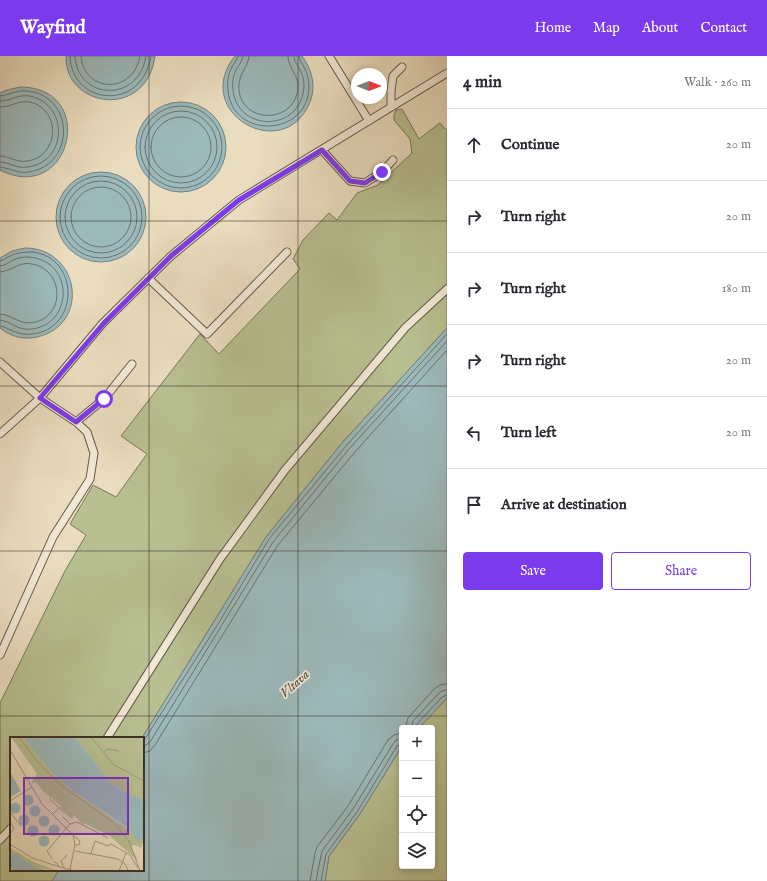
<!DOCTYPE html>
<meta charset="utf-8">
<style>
:root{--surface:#fff;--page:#f7f7f7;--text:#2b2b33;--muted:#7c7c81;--line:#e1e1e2;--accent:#7c3aed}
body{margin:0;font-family:"IM FELL English",serif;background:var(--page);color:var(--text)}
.controls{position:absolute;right:12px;bottom:12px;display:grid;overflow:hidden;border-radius:4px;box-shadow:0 2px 6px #0003}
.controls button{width:36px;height:36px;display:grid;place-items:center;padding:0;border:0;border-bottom:1px solid var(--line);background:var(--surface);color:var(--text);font:20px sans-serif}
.compass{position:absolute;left:351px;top:12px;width:36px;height:36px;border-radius:50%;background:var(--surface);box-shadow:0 2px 6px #0003;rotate:90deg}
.stop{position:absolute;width:12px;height:12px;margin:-9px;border:3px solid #7c3aed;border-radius:50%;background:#fff}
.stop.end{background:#7c3aed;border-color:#fff;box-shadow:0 1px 4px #0008}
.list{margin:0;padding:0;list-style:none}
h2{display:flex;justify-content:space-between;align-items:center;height:52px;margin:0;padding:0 16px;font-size:17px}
h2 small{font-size:13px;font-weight:400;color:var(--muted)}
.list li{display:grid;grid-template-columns:26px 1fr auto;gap:12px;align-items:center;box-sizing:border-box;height:72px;padding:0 16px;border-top:1px solid var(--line)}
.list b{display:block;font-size:15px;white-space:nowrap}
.list em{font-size:13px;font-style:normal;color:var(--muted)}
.actions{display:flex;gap:8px;padding:12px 16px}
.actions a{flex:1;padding:9px 0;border:1px solid var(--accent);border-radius:4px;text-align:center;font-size:14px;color:var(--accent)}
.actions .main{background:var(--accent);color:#fff}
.icon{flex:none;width:22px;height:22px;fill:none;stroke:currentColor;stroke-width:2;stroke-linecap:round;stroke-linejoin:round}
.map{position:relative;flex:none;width:447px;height:825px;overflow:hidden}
header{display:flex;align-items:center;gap:24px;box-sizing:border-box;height:56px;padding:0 20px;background:var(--accent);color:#fff}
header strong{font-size:19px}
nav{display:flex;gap:22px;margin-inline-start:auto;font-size:14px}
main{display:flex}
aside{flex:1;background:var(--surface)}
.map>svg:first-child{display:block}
.green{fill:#b8c091;stroke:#7a775c}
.water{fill:#9cbabc;stroke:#768281}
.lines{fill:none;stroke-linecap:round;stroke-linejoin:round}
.shore{stroke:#6c7472;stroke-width:1}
.lane-casing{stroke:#685a4e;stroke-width:9}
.lane{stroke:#f1e9d5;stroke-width:7}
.route{stroke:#7c3aed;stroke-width:5}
.grid{fill:none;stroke:#3d2e28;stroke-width:1;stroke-opacity:0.55}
.labels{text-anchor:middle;stroke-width:3.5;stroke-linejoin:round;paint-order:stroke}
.water-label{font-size:13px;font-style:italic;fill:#504a46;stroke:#f1e9d5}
.inset-road{fill:none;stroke:#a59783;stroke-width:1}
.view{fill:#7b2cbf;fill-opacity:0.15;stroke:#7b2cbf;stroke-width:2}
.inset-edge{fill:none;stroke:#3d2e28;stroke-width:2}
</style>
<header>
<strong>Wayfind</strong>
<nav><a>Home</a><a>Map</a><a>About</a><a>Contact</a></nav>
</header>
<main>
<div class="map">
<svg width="447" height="825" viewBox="0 0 447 825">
<rect width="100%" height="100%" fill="#eaddbf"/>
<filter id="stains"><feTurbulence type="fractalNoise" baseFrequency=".005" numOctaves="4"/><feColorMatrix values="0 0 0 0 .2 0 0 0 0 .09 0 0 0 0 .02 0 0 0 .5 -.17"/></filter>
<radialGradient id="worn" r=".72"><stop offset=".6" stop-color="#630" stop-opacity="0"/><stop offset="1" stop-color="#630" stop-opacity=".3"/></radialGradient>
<!-- green -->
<path class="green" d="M402,53L419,83L440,67L447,75V272L342,387L266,481L142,682H11V814H59L52,825H0V647L65,515L86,479L70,468L93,429L116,441L147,398L121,380L200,278L219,298L300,213L293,203L303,184L329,157L337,164L357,137L378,129L412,97L410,83L394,64V59L396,54Z
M447,642V825H325L329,800L360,758L402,690V810H432V672H419Z"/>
<!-- water -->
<path class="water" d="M66,0H155C146,65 64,51 66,0Z
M235,0H302C311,12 316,28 311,43C288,111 189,58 235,0Z
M20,31C99,31 71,150 0,114V37L7,34Z
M136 91a45 45 0 1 1 90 0a45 45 0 1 1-90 0Z
M56 161a45 45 0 1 1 90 0a45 45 0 1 1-90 0Z
M25,192C80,192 91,269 37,281C24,284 11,281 0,272V202L12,195Z
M447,272V642L419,672H402V690L360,758L329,800L325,825H52L59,814H143V682H142L266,481L342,387Z"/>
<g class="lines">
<!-- shore -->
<path class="shore" d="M70,0C71,49 142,57 151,0
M75,0C77,44 139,48 146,0
M81,0C84,38 134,38 140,0
M238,0C237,4 234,7 232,11C228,18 227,26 228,34C232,84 308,81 309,31C309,24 307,17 304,11C302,7 299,4 299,0
M243,0C242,6 239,9 236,14C233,20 232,27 233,34C237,74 295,77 303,37C305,29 304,21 300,14C298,9 294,6 294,0
M249,0C248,13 237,18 239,35C243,66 289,68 297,38C302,20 288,14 288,0
M0,40C9,39 17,34 26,35C74,38 77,108 29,116C18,118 10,112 0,111
M0,45C11,45 18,38 30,40C70,49 67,107 27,111C17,113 9,106 0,106
M140 91a41 41 0 1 1 82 0a41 41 0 1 1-82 0Z
M0,51C11,51 19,44 30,46C62,54 59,101 27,105C17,107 9,100 0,100
M145 91a36 36 0 1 1 72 0a36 36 0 1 1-72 0Z
M151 91a30 30 0 1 1 60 0a30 30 0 1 1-60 0Z
M60 161a41 41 0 1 1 82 0a41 41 0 1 1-82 0Z
M65 161a36 36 0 1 1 72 0a36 36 0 1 1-72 0Z
M71 161a30 30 0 1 1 60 0a30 30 0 1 1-60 0Z
M0,205C4,204 5,203 8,201C15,197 24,196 32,196C80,201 80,273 32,278C25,279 17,277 11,274C7,273 4,270 0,270
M0,210C5,210 7,207 11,205C18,201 27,200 35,202C74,210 72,268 32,273C17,275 11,265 0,264
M0,216C12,215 20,205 32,208C63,213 66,258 36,266C19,270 14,259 0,258
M405,672L408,662L434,633L440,629L447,628
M411,672L413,665L439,637L442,635L447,634
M416,672L417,668L442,641L447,639
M143,686L218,568L269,483L346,390L447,278
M143,691L150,686L273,486L349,393L447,285
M143,697L150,695L155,689L278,489L354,397L447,294
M310,825L315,797L317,791L348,750L388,684L394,679L402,677
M316,825L322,795L353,753L393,688L396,684L402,683
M321,825L326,798L357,756L397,690L402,688"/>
<defs>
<path id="lane" d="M329,0L369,65
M391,51V35L393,20L402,11
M322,94L350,125L365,127L382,116L393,104
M148,222L207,278L287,196
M0,306L40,342L76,366L104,343L132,308
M0,378L40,342L103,267L171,200L239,144L447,17
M0,599L53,481L90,423L94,397L87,376L76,366
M107,682L220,503L285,414L405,272L447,233
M0,784L11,772"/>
</defs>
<!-- lane casing -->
<use href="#lane" class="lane-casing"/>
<!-- lane -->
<use href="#lane" class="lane"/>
</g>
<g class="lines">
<!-- route -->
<path class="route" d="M104,343L76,366L40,342L104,267L171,200L239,144L322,94L350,125L365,127L382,116"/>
</g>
<!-- grid -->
<path class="grid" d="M149,0V825M298,0V825M0,165H447M0,330H447M0,495H447M0,660H447"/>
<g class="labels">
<!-- water labels -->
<g class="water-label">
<text transform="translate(294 627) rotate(-42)" y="5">Vltava</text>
</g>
</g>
<!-- overview -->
<g transform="translate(10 681)">
<rect width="134" height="134" fill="#eaddbf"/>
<path d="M1,0H13L40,33L63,54L134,103L131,111L125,108L121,109L128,124L100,99L74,86L73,88L64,78L62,82L49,72L51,69L34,55L26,45L21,47L27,37ZM65,0H134V62L115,55L101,46ZM0,111L24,125L47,134L26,130L7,120L0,114Z" fill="#b8c091"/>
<path d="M13,0H65L101,46L115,55L134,62V103L130,102L129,106L118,91L63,54L40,33ZM0,35L11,54L0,60ZM12.5 63a5.5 5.5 0 1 1 11 0a5.5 5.5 0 1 1-11 0ZM-0.5 71a5.5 5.5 0 1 1 11 0a5.5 5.5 0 1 1-11 0ZM19.5 74a5.5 5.5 0 1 1 11 0a5.5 5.5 0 1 1-11 0ZM8.5 83a5.5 5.5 0 1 1 11 0a5.5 5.5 0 1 1-11 0ZM28.5 84a5.5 5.5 0 1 1 11 0a5.5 5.5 0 1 1-11 0ZM38.5 93a5.5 5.5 0 1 1 11 0a5.5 5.5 0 1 1-11 0ZM17.5 94a5.5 5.5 0 1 1 11 0a5.5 5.5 0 1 1-11 0ZM28.5 104a5.5 5.5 0 1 1 11 0a5.5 5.5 0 1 1-11 0ZM0,114L26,130L39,134H4L0,131Z" fill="#9cbabc"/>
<path class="inset-road" d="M9,0L27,24L48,46L104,86L119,104L130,134M81,0L104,28L134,44M0,13L32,67L63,98L65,108L60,132M93,16L97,12L109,14M39,61L49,71L42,78M0,64L22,50M0,75L11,89M0,85L4,91L0,97M60,87L67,85L98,101M64,99L70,104L69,108H65M0,107L22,121L50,130M65,114L108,122L116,128L118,134M81,117L85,104L98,109L101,107L120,118L128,131M42,122L37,114L60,87L53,80M44,124L50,130L65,134M54,131L51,124L57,118M109,134L116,116"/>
<path class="view" d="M14,41H118V97H14Z"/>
<rect width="134" height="134" class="inset-edge"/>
</g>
<rect width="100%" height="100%" filter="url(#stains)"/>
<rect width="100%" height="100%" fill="url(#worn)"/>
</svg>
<div class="controls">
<button>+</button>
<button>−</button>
<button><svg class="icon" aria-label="locate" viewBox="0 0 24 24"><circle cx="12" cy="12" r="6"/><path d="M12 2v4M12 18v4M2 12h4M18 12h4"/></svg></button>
<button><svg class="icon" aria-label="layers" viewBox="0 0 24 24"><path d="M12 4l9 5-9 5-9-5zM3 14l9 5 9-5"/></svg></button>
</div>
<svg class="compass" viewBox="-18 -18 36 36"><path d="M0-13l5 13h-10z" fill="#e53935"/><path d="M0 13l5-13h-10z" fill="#7c7c81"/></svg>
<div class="stop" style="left:104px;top:343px"></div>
<div class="stop end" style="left:382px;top:116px"></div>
</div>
<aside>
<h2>4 min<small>Walk · 260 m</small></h2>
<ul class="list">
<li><svg class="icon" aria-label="ahead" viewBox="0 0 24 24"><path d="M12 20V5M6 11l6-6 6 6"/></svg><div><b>Continue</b></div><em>20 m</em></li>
<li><svg class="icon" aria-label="right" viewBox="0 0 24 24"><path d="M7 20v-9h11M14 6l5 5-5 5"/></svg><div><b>Turn right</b></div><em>20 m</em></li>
<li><svg class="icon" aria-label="right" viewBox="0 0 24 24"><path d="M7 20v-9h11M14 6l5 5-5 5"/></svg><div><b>Turn right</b></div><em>180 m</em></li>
<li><svg class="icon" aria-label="right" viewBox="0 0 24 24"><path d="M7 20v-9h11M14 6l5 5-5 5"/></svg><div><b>Turn right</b></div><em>20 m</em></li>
<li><svg class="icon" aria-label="left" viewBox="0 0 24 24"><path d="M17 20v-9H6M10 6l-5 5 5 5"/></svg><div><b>Turn left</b></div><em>20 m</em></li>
<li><svg class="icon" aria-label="arrive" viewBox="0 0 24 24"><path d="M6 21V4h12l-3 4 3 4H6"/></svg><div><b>Arrive at destination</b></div></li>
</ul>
<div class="actions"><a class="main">Save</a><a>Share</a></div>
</aside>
</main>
